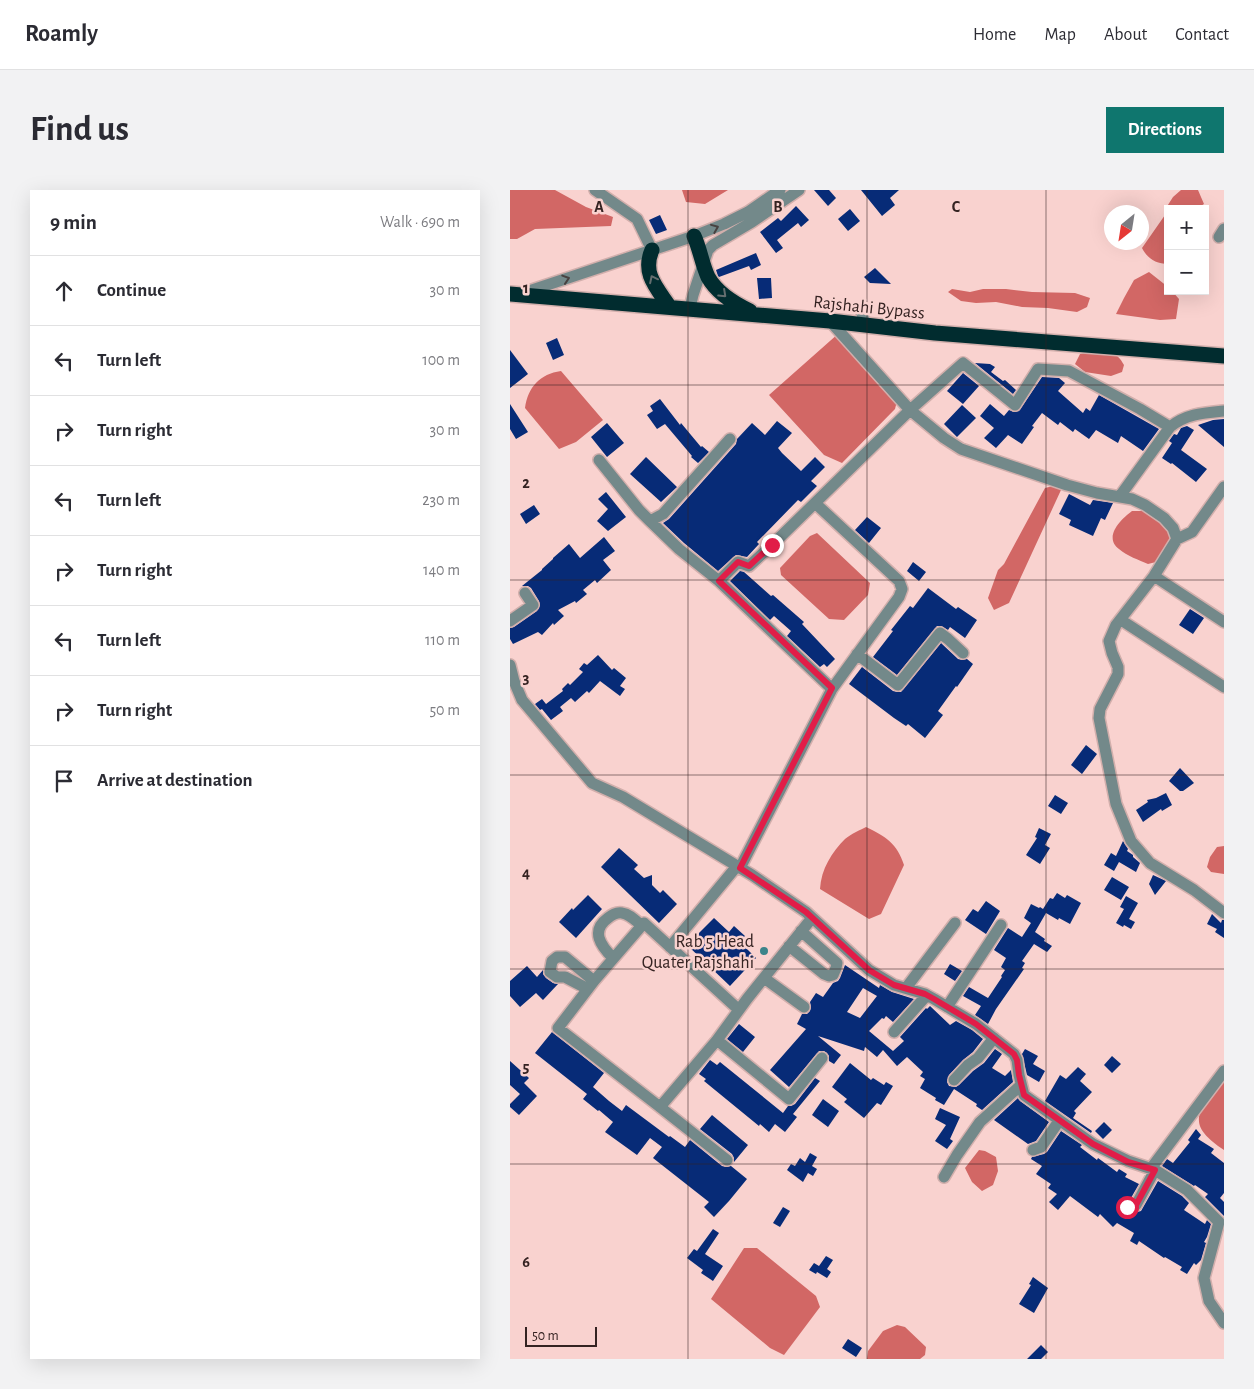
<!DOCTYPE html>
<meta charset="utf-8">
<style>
:root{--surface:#fff;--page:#f2f2f3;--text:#2b2b33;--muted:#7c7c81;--line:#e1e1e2;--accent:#0f766e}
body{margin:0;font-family:"Alegreya Sans",sans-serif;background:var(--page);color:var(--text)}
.controls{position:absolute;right:15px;top:15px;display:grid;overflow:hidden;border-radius:0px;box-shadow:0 5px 20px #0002}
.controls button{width:45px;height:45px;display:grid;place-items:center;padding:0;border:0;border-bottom:1px solid var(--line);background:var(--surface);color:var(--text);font:25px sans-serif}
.compass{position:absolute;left:594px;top:15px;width:45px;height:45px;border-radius:50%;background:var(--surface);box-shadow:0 5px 20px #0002;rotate:210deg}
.scale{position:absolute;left:15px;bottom:12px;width:72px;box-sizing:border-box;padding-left:5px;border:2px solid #352322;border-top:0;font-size:14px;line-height:18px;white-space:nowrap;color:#352322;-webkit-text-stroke:4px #f9d2cf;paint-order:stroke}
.stop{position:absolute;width:15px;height:15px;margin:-11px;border:4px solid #e11d48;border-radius:50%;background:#fff}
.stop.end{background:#e11d48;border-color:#fff;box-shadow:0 1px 5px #0008}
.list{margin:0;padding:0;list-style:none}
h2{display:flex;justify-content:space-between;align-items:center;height:65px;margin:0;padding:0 20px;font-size:21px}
h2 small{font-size:16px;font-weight:400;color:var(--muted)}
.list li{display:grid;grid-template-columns:32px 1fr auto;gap:15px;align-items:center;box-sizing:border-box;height:70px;padding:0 20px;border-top:1px solid var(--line)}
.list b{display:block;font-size:19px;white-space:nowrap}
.list em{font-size:16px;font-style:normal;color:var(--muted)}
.icon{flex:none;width:28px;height:28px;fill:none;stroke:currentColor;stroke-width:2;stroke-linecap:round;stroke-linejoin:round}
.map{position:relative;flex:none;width:714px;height:1169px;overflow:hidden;border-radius:0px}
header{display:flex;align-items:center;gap:30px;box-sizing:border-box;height:70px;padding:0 25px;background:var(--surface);border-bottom:1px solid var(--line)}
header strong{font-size:24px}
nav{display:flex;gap:28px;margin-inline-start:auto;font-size:18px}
.intro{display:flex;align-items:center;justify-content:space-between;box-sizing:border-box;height:120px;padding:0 30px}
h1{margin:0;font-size:35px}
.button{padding:12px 22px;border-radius:0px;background:var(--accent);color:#fff;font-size:18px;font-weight:700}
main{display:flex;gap:30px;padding:0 30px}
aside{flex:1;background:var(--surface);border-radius:0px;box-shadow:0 5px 20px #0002}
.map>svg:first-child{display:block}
.water{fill:#d26765}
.building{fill:#072b77;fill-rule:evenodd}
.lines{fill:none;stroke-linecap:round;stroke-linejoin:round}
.minor-casing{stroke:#d2afac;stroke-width:14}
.highway-casing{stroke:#d2afac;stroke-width:18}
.minor{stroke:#73898a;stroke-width:11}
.highway{stroke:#012c2f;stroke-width:15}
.oneway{stroke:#484241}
.oneway2{stroke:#646e6f}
.route{stroke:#e11d48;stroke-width:6}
.grid{fill:none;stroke:#352322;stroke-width:1;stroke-opacity:0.55}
.poi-dot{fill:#3c848a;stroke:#f9d2cf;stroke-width:2}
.labels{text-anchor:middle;stroke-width:5;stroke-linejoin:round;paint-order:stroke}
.street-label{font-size:18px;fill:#352322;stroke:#f9d2cf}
.poi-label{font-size:18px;fill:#352322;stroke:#f9d2cf;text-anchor:end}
.grid-label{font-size:16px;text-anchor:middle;font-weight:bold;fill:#352322;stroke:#f9d2cf;stroke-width:5;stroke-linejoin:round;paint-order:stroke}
</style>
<header>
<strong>Roamly</strong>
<nav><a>Home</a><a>Map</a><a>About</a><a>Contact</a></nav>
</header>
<div class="intro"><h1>Find us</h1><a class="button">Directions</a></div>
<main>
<aside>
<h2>9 min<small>Walk · 690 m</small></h2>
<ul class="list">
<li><svg class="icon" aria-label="ahead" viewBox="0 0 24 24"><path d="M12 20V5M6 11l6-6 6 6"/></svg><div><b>Continue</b></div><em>30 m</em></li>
<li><svg class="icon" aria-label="left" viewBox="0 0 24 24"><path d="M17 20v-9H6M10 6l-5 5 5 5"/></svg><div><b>Turn left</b></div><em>100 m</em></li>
<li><svg class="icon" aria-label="right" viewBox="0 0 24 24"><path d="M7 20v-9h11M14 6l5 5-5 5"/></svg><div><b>Turn right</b></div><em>30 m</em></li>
<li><svg class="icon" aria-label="left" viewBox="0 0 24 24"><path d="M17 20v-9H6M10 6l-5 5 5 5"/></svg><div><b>Turn left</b></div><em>230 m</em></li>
<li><svg class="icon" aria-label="right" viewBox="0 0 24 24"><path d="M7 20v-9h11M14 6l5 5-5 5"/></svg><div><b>Turn right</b></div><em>140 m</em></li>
<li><svg class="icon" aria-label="left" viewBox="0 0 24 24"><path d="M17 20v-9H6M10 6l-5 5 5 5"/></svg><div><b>Turn left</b></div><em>110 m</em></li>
<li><svg class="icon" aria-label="right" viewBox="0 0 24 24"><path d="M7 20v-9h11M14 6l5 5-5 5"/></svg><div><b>Turn right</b></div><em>50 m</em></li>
<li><svg class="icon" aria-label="arrive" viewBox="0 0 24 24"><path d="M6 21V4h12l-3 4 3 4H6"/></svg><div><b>Arrive at destination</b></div></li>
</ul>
</aside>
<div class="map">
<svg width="714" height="1169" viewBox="0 0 714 1169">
<rect width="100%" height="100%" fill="#f9d2cf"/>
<!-- water -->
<path class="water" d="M0,0H45L76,17L103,27L101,36L25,39L7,49H0Z
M172,0H218L195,14L176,12Z
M671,0H688L694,14L686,19H658L656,18L663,7Z
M655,25L658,26V74C646,74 637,68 632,58Z
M639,82L658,97V101H662L669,109L666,129L650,130L606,124L614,108L624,90Z
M442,99L460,102L473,99H496L522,102L565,103L580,108L577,117L567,122L538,118L512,117L486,112L466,113L451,111L438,102Z
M329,143L388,207L385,219L332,273L314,265L259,205Z
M584,160C599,160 607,162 614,175L612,182L601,186L575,182L565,174L570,164Z
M51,181L93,230L66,252L49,259L15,218C18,197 30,184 51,181Z
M543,296L551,300L499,413L484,420L478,408L488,380L494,374L535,298Z
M622,321H639L661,342L659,356L650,371L638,374C629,370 617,366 609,359C593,347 611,329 622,321Z
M307,343L360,393L358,405L334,430L319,429L271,385L270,378L300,346Z
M356,637C376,647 387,653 394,675L371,724L359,729L310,699C311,679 322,662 335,649C341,644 350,640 356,637Z
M714,656V684L701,682L697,677L700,667L707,657Z
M714,890V960C673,933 689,920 714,890Z
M469,960L475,961L486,967L488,981L483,995L472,1001L462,992L455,978Z
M234,1058H247L306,1106L310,1117L274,1165L260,1158L201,1109Z
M387,1135L395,1137L416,1157L415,1165L410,1169H357L358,1161L373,1141Z"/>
<!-- building -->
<path class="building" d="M304,0H319L326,8L318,16Z
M351,0H389L380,8L385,15L372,26Z
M286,16L299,30L291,37L288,33L267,50L273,58L266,63L250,42L268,28L271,31Z
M340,19L350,31L338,41L328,29Z
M150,25L157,40L146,44L139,30Z
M246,63L251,75L241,80L239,76L209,87L208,86L206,80Z
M365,78L381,94L360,93L354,87Z
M247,88H261L262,108L249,109Z
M47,148L54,165L43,170L36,153Z
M0,160L18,184L0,198Z
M465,173L480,174L485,177L481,182L493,191L495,190L506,200L503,204Z
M453,183L469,196L453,214L437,201Z
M532,187L549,188L555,193L548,201L573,223L576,218L580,221L589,205L649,239L633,261L611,246L608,253L586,240L579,249L565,239L563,242L550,232L548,235L532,223L522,236L524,237L512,254L498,245L486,258L474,248L484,238L470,226L480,214L494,226L499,220L504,222L509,221Z
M150,209L170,235L171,233L191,257L192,256L199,262L188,273L181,267L182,266L155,234L147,239L137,225L143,221L140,216Z
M0,214L18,242L6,249L0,239Z
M452,215L466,228L447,247L434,234Z
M714,229V257L688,235L703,230Z
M267,231L282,243L268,258L272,263L291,281L305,267L315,277L301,291L307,296L291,312L288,310L247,352L249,354L237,367L226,365L208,381L174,353L153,333L159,329L226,254L227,249L242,233L255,245Z
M97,233L114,253L97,267L81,247Z
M677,236L684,240L671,260L697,279L686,292L662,273L661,274L652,268L662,253L659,251L664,244L667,245L671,238Z
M136,267L167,297L151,312L120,284Z
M96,302L116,327L98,341L87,331L98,319L88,309Z
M559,304L580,315L583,310L603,313L595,330L591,328L583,346L559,335L561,330L549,324Z
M24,315L30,324L16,334L10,324Z
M357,327L371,338L359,353L345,340Z
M94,347L105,361L93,370L101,380L87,393L85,390L73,400L77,404L66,413L65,411L48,420L54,426L44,435L43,433L32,445L28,442L3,454L0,449V438L4,437L27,421L30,415L29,411L21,398L18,396H12L32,380V379L43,369V368L59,354L70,368Z
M403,372L416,382L409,391L397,381Z
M230,381L234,382L261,406L263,405L294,432L292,434L325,469L317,477L314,474L310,477L277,446L281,441L264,426L260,430L220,391Z
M418,398L446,419L448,417L467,430L455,448L440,437L438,440L431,436H427L387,485L363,467L383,441L381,440L400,416L403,418Z
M680,419L694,428L683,444L669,435Z
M431,453L448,469L452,470L457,469L463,474L447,497L446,496L428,521L433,525L415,548L398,534L396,536L384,528L339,494L352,477L383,501L387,502H391Z
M88,465L102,480L104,478L116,488L110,496L115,499L110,506L90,491L79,503L77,501L65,512L61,508L50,517L53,521L41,530L32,519L30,520L25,514L32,509L36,514L53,501L52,499L58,493L60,495L73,482L69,479L74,473L77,475Z
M576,555L587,564L572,584L561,575Z
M670,578L684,593L673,601H670L659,591Z
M656,603L662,615L652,621L651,619L633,632L626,620L638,612L637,610L646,608Z
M545,605L558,613L551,624L538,616Z
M529,638L541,644L535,655L540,658L530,674L516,665L527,648L525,647Z
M613,651L618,659L617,661L623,665V667L630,673L626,682L609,672L604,681L594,675L601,663L606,666Z
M109,658L128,675L124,679L134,688L142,685V695L150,703L153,700L167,714L149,733L91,677Z
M643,685L656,691L645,705L639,694Z
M602,687L619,697L611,710L594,700Z
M547,703L555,708L557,705L571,713L560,734L549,728L548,730L536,723L525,742L535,749L534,751L542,756L537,762L524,754L512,771L515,773L512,778L514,779L486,819L478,834L465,825L471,816L453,806L459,797L478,808L492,787L491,786L495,780L491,777L496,768L484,760L498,738L512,747L521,733L514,728L521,714L529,718L530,717L533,719L540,708L543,709Z
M78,705L92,719L66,748L49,732L62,718L63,720Z
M616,706L628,713L619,729L625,732L621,739L614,735L613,737L606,733L614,719L610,717Z
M476,711L490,721L476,744L455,730L463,719L468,722Z
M702,724L711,733L712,730H714V748L705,742L707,739L697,734Z
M204,728L219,742L224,736L235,746L229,751L246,768L220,796L177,755Z
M440,774L452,781L445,791L434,784Z
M335,775L369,798L370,795L382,802L404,809L383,832L376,826L374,829L372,828L359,841L383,861L394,851L390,847L416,818L417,819L420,816L440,835L446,831L462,840L473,849L463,862L453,870L439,885L437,892L439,896L446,897L449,895L463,881L474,873L485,859L492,864L482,878L495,886L501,880L503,892L472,920L466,916L467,914L444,899L434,915L425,910L426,908L410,898L415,889L410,886L413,882L397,867L387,876L373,860L367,867L355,857L354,861L308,846L331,865L324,874L319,871V866L317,863L314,861H309L279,897L260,880L296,839L287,834L292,824H297L300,821L301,817L300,812L306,803L313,807L323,793L328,791L330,788ZM353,798L367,806L350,828L337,822Z
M17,776L27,787L33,780V784L36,788L43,793L48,794L33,810L26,803L10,817L0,806V791Z
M229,834L245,847L233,862L217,849Z
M42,842L94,883L83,897L99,911L112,921L116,915L159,947L160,946L175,957L180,950L212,976L216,977L221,976L237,989L219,1011L204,1027L194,1017L199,1012L143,968L152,957L140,948L127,965L95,942L103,932L89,920L88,921L73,909L77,904L25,863Z
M515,859L528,866L523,874L535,881L529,892L517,885L512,864Z
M602,866L611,874L602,883L594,875Z
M200,870L207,875L210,872L273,923L278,916H281L285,914L305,888L310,891L283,924L287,927L275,942L265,934L259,942L250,934L249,936L194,891L196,889L189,884Z
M0,871L19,888L14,893L27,906L9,925L0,917V914L10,904L0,895Z
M340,873L361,890L363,888L374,895L376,892L383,896L371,915L367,913L354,928L334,912L337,909L322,897Z
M568,877L576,884L570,891L582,902L564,921L566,923L563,928L582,941L581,943L535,911L550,885L556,889Z
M508,908L510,911L539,932L526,951L518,954L484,930Z
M313,909L329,921L318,937L302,925Z
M430,918L450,927L440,949L443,951L437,959L425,951L436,935L425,929Z
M202,925L238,955L224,972V968L222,964L190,939Z
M594,932L602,940L593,949L585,941Z
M686,939L691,945L688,949L704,959L701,963L714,973V1003L710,1008L714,1012V1026L695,1007L698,1004L685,995L684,996L652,976L657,969L663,973L680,952L678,950Z
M551,941L572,955L570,957L587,970L588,968L607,982L609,979L617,984L615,987L629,994L621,1008L612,1011L610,1014V1019L614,1024H619L631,1021L648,991L672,1006L679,1013L674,1020L695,1034L697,1030L701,1034L697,1047L694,1052L696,1053L691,1070L686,1075L684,1073L677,1084L670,1080L672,1077L655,1067L654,1068L629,1051L627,1055L620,1051L624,1043L607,1033L603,1037L590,1024L588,1027L560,1006L548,1020L539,1012L547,1004L538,998L541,994L526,984L532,976L521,969L522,967L534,964L537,962Z
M300,963L307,967L302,976L307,979L303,986L298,983L293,992L277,980L281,974L285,976L290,968L295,972Z
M273,1017L280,1021L270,1037L263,1033Z
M203,1039L209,1043L195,1064L213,1076L203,1091L191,1083L193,1080L177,1068L184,1059L187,1061Z
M316,1066L323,1070L317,1079L321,1082L317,1088L307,1082L306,1084L299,1080L304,1073L309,1076Z
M523,1087L538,1098L524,1123L509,1114L521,1095L519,1094Z
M338,1149L352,1158L346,1167L332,1158Z
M531,1155L538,1162L531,1169H517Z"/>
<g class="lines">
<defs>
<path id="minor" d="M85,0L127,29L142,60
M709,47L714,39
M13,103L184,46L214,34L238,22L270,0
M180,118L183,105L198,60L203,55L242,32L289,0
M351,120L355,135
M320,131L400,220L434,248L451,259L557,295L587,303L622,309L635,315L654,328L663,338L667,349L682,342L714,297
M89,270L129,320L140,331L153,324L220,249
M610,306L660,237C676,224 693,223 714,221
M140,331L169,359L209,391L322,499
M667,349L644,386L606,435L599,451L602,463L608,477V484L590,519L589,528L606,614L621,651L640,673L684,700L714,723
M644,386L714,432
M209,391L228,372L239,376L262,355L400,220L453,173L505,215L528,179L559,181L630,219L660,237
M611,430L714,497
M0,431L23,415L15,403
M347,464L388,495L430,443L438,449L453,463
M0,475L4,491L12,510L82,593L113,607L242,685L296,722L359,780L384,795L415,804L424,809L466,834L504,864L507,870L509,885L514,905L583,954L618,971L645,980L626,1015L617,1017
M230,678L322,499L389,407L392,399L389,391L305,313
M302,728L237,809L207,850L279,909L312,868
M279,756L314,784L319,786L323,785L326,778L327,773L291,741
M160,757L227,676
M103,768C91,756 80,741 98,728C102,725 106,722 112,723C120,724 126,731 132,736
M254,788L294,817
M396,798L445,733
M78,799L55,787H47L40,782L42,771L47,767H55L84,791
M437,817L491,735
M384,842L417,805
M207,850L150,917L217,970
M714,881L642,977L645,980L677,1000L709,1032L694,1088L699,1111L714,1133
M444,890L458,875L468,868L484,848
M150,917L48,838L84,791L134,733L229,820
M523,960L531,957L549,931
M434,987L447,965L470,932L511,895"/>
<path id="highway" d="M184,46C190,59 192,74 198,87C207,103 225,114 240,121
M142,60C132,83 146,97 159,116
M0,104L320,131L425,143L714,166"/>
</defs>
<!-- minor casing -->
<use href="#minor" class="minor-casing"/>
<!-- highway casing -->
<use href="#highway" class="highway-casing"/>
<!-- minor -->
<use href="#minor" class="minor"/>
<!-- highway -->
<use href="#highway" class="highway"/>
</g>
<!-- one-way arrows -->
<defs><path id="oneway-chevron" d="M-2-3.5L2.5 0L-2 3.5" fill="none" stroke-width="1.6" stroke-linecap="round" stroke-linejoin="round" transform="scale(1.25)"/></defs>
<g class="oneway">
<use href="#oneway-chevron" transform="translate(205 38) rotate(-22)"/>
<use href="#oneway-chevron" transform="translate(56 89) rotate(-18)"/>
</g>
<g class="oneway2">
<use href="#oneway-chevron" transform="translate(143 89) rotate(-116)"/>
<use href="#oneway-chevron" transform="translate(213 104) rotate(43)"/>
</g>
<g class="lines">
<!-- route -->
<path class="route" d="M262,355L239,376L228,372L209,391L322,498L230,678L296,722L359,780L384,795L415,804L424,809L466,834L504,864L507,870L509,885L514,905L583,954L618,972L645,980L626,1015L617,1017"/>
</g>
<!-- grid -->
<path class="grid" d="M178,0V1169M357,0V1169M536,0V1169M0,195H714M0,390H714M0,585H714M0,779H714M0,974H714"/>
<!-- markers -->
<circle class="poi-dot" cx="254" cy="761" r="5"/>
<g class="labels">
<!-- street labels -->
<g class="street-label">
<text transform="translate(359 117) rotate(6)" y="6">Rajshahi Bypass</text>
</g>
<!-- poi labels -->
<g class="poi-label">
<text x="244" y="757">Rab 5 Head<tspan x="244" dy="21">Quater Rajshahi</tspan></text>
</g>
</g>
<g class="grid-label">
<text x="89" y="22">A</text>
<text x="268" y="22">B</text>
<text x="446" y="22">C</text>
<text x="16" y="103">1</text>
<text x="16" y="298">2</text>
<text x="16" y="493">3</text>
<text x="16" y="688">4</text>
<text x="16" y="882">5</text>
<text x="16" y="1077">6</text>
</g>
</svg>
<div class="controls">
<button>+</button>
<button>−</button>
</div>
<svg class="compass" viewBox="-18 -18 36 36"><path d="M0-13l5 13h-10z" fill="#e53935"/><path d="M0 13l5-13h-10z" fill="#7c7c81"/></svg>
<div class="scale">50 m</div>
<div class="stop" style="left:617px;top:1017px"></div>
<div class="stop end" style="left:262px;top:355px"></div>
</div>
</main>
